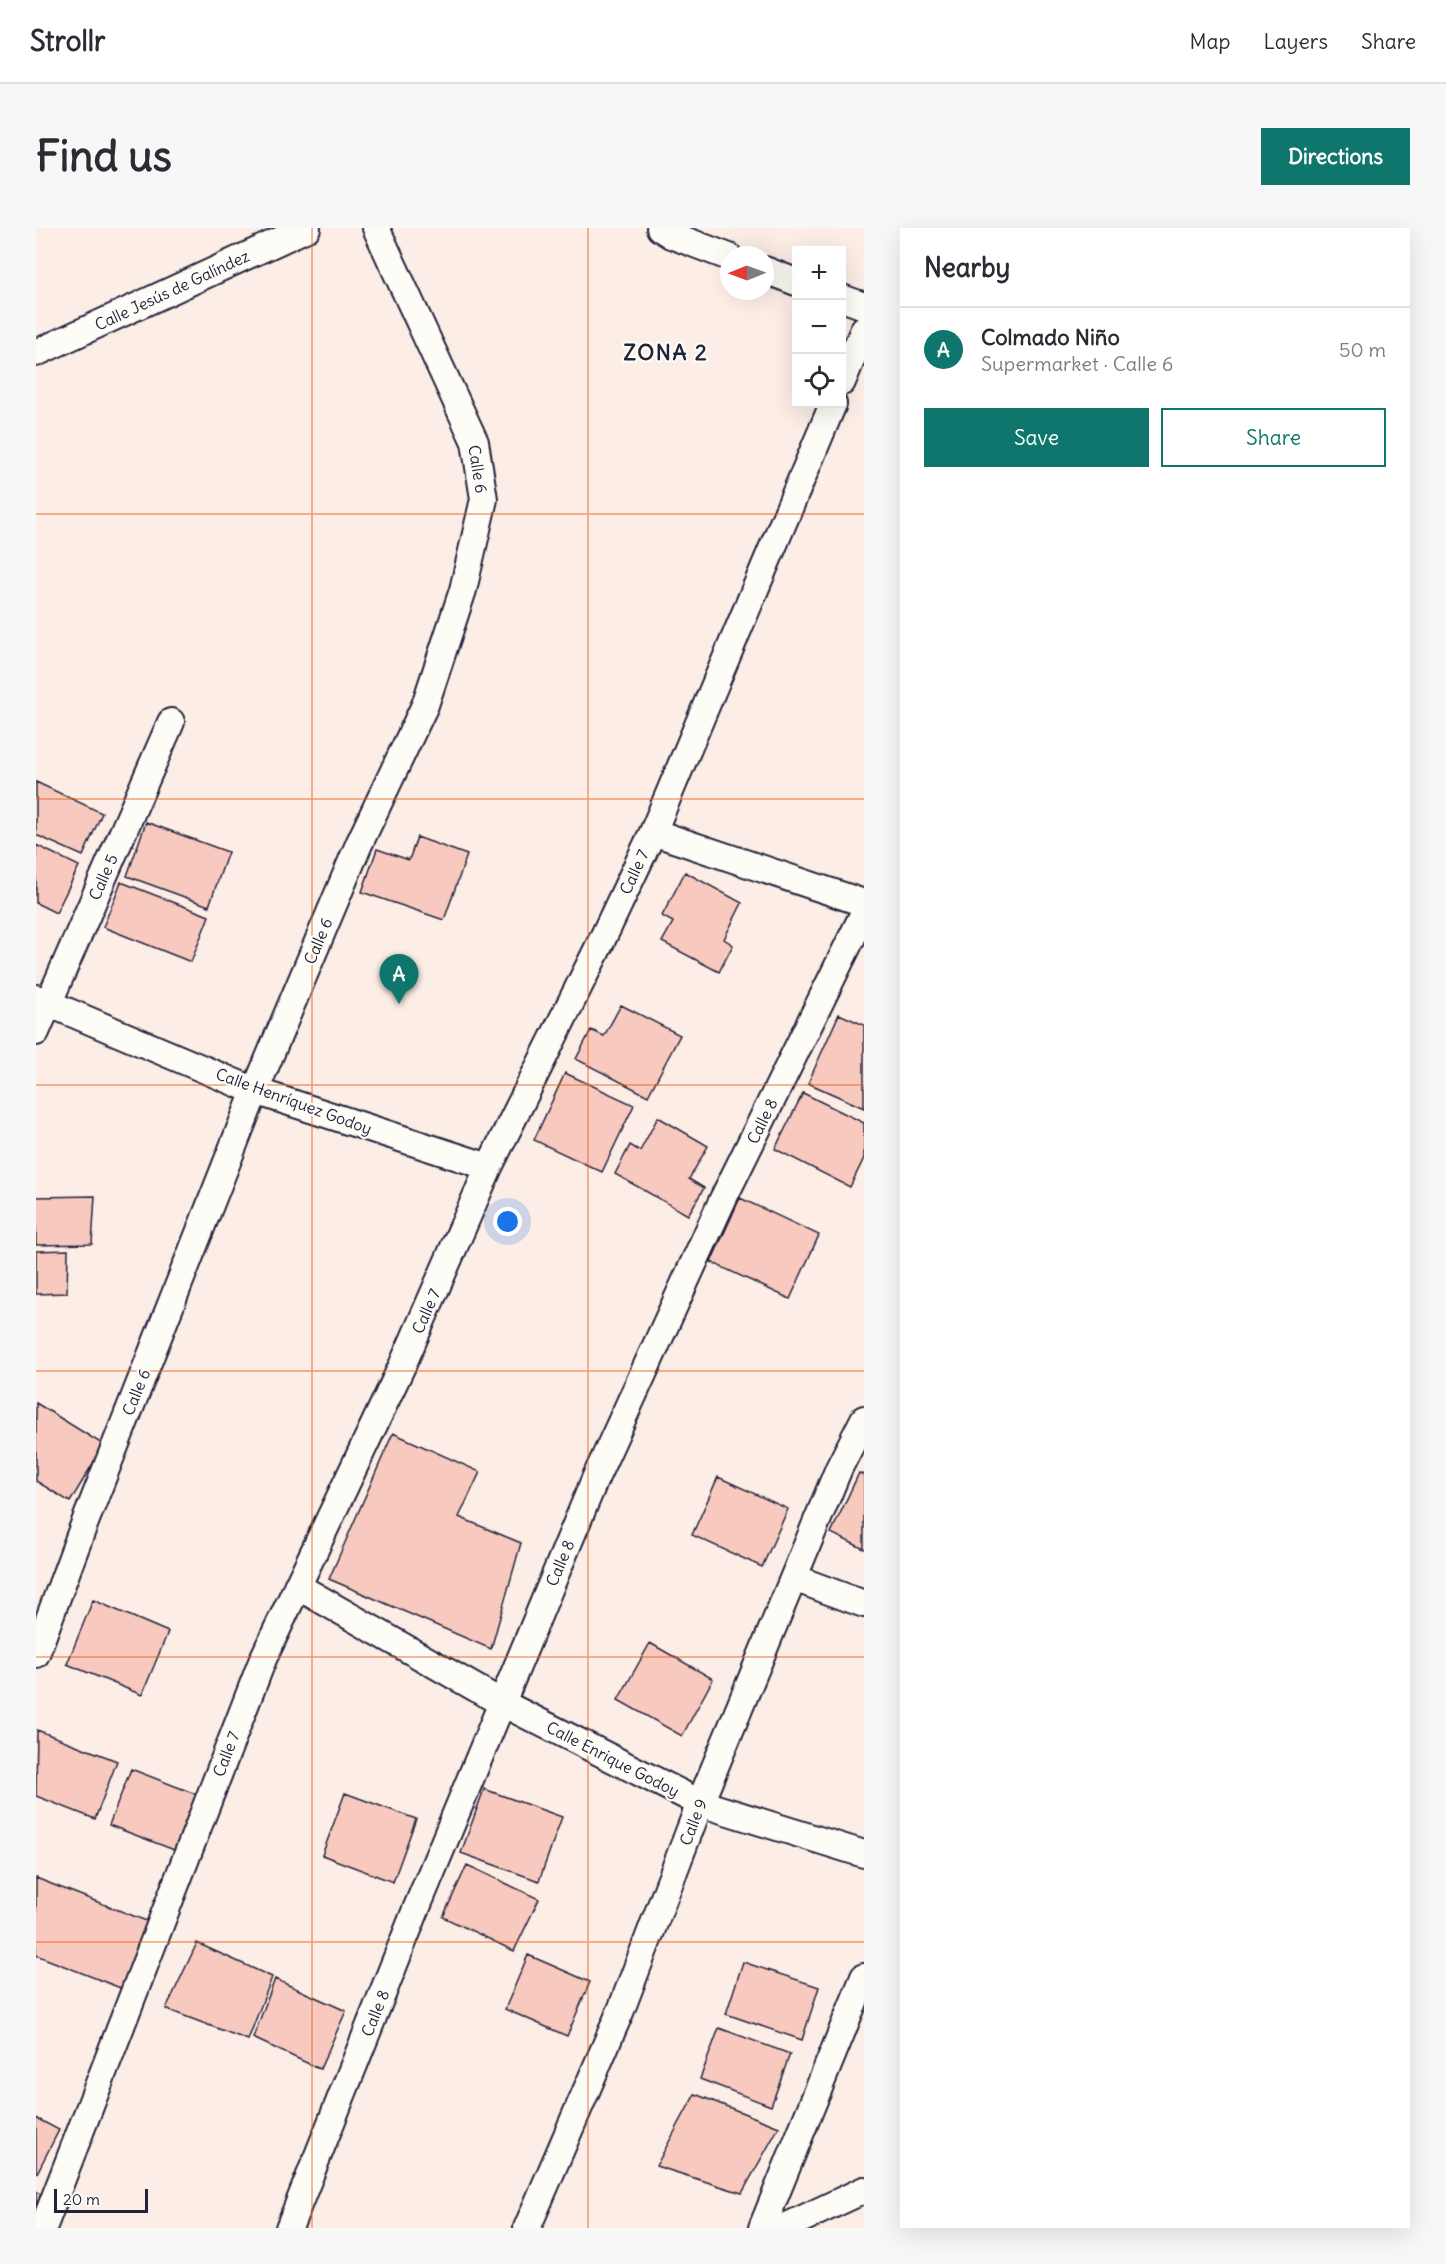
<!DOCTYPE html>
<meta charset="utf-8">
<style>
:root{--surface:#fff;--page:#f7f7f7;--text:#2b2b33;--muted:#7c7c81;--line:#e1e1e2;--accent:#0f766e}
body{margin:0;font-family:Delius,sans-serif;background:var(--page);color:var(--text)}
.controls{position:absolute;right:18px;top:18px;display:grid;overflow:hidden;border-radius:0px;box-shadow:0 6px 24px #0002}
.controls button{width:54px;height:54px;display:grid;place-items:center;padding:0;border:0;border-bottom:2px solid var(--line);background:var(--surface);color:var(--text);font:30px sans-serif}
.compass{position:absolute;left:684px;top:18px;width:54px;height:54px;border-radius:50%;background:var(--surface);box-shadow:0 6px 24px #0002;rotate:269deg}
.scale{position:absolute;left:18px;bottom:15px;width:94px;box-sizing:border-box;padding-left:6px;border:3px solid #22223b;border-top:0;font-size:16px;line-height:21px;white-space:nowrap;color:#22223b;-webkit-text-stroke:4px #fdfcf7;paint-order:stroke}
.you{position:absolute;left:472px;top:994px;width:21px;height:21px;margin:-15px;border:4px solid #fff;border-radius:50%;background:#1a73e8;box-shadow:0 0 0 9px #1a73e833}
.badge{display:grid;place-items:center;width:39px;height:39px;border-radius:50%;background:var(--accent);color:#fff;font-size:20px;font-weight:700}
.pin{position:absolute;translate:-50% -50px;filter:drop-shadow(0 2px 3px #0008)}
.pin::after{content:'';position:absolute;top:32px;width:21px;height:18px;background:inherit;clip-path:polygon(0 0,100% 0,50% 100%)}
.list{margin:0;padding:0;list-style:none}
h2{display:flex;justify-content:space-between;align-items:center;height:78px;margin:0;padding:0 24px;font-size:26px}
h2 small{font-size:20px;font-weight:400;color:var(--muted)}
.list li{display:grid;grid-template-columns:39px 1fr auto;gap:18px;align-items:center;box-sizing:border-box;height:84px;padding:0 24px;border-top:2px solid var(--line)}
.list b{display:block;font-size:22px;white-space:nowrap}
.list p{margin:0;font-size:20px;white-space:nowrap;color:var(--muted)}
.list em{font-size:20px;font-style:normal;color:var(--muted)}
.actions{display:flex;gap:12px;padding:18px 24px}
.actions a{flex:1;padding:14px 0;border:2px solid var(--accent);border-radius:0px;text-align:center;font-size:21px;color:var(--accent)}
.actions .main{background:var(--accent);color:#fff}
.icon{flex:none;width:33px;height:33px;fill:none;stroke:currentColor;stroke-width:2;stroke-linecap:round;stroke-linejoin:round}
.map{position:relative;flex:none;width:828px;height:2000px;overflow:hidden;border-radius:0px}
header{display:flex;align-items:center;gap:36px;box-sizing:border-box;height:84px;padding:0 30px;background:var(--surface);border-bottom:2px solid var(--line)}
header strong{font-size:28px}
nav{display:flex;gap:33px;margin-inline-start:auto;font-size:21px}
.intro{display:flex;align-items:center;justify-content:space-between;box-sizing:border-box;height:144px;padding:0 36px}
h1{margin:0;font-size:42px}
.button{padding:15px 27px;border-radius:0px;background:var(--accent);color:#fff;font-size:21px;font-weight:700}
main{display:flex;gap:36px;padding:0 36px}
aside{flex:1;background:var(--surface);border-radius:0px;box-shadow:0 6px 24px #0002}
.map>svg:first-child{display:block}
.building{fill:#f8c9be;stroke:#22223b;stroke-width:1.5}
.lines{fill:none;stroke-linecap:round;stroke-linejoin:round}
.street-casing{stroke:#22223b;stroke-width:30}
.street{stroke:#fdfcf7;stroke-width:26}
.grid{fill:none;stroke:#e8590c;stroke-width:1.5;stroke-opacity:0.55}
.labels{text-anchor:middle;stroke-width:4.5;stroke-linejoin:round;paint-order:stroke}
.street-label{font-size:16px;fill:#22223b;stroke:#fdfcf7}
.district-label{font-size:22px;font-weight:bold;letter-spacing:1.5px;fill:#22223b;stroke:#fdfcf7}
</style>
<header>
<strong>Strollr</strong>
<nav><a>Map</a><a>Layers</a><a>Share</a></nav>
</header>
<div class="intro"><h1>Find us</h1><a class="button">Directions</a></div>
<main>
<div class="map">
<svg width="828" height="2000" viewBox="0 0 828 2000">
<rect width="100%" height="100%" fill="#fcede6"/>
<filter id="ink" filterUnits="userSpaceOnUse"><feTurbulence type="fractalNoise" baseFrequency=".0167" numOctaves="2"/><feDisplacementMap in="SourceGraphic" scale="12" xChannelSelector="R" yChannelSelector="G"/><feConvolveMatrix kernelMatrix="1 2 1 2 8 2 1 2 1" color-interpolation-filters="sRGB"/></filter>
<g filter="url(#ink)">
<!-- building -->
<path class="building" d="M0,554L66,585L47,628L0,607Z
M110,594L192,624L173,678L91,648Z
M381,609L431,627L408,692L326,664L341,621L373,632Z
M0,617L43,638L20,685L0,675Z
M649,644L706,675L688,711L697,717L683,744L626,714L637,694L626,688Z
M85,654L173,688L155,734L67,699Z
M585,777L644,807L612,868L540,831L555,802L568,808Z
M803,786L828,797V880L772,855Z
M529,845L598,877L566,944L498,912Z
M767,865L828,895V930L814,959L739,921Z
M622,889L672,918L653,951L668,960L652,987L579,946L594,917L604,923Z
M59,968L56,1016L0,1017V969Z
M704,970L783,1007L754,1071L675,1034Z
M32,1022L31,1065L0,1066V1023Z
M0,1175L68,1217L34,1274L0,1253Z
M357,1205L444,1244L423,1289L485,1315L455,1421L293,1351Z
M823,1245L828,1247V1321L795,1305Z
M682,1249L752,1281L726,1339L656,1307Z
M57,1372L132,1404L106,1467L31,1436Z
M614,1415L677,1451L646,1508L582,1472Z
M1,1502L81,1533L59,1591L0,1568Z
M95,1541L162,1567L141,1623L73,1597Z
M448,1561L526,1589L503,1653L425,1625Z
M309,1565L380,1591L357,1654L286,1627Z
M431,1637L503,1671L478,1723L407,1689Z
M0,1650L113,1694L87,1761L0,1727Z
M161,1715L236,1749L212,1812L130,1781Z
M492,1727L554,1754L531,1808L469,1781Z
M707,1734L783,1759L766,1812L690,1786Z
M239,1751L310,1783L284,1841L217,1810Z
M683,1800L754,1826L735,1878L664,1851Z
M659,1866L743,1899L706,1965L620,1938Z
M0,1890L23,1902L0,1947Z
M0,1964L5,1966L0,1978Z"/>
<g class="lines">
<defs>
<path id="street" d="M624,0L635,7L693,29
M729,42L760,54
M806,70L828,78
M0,125L271,0
M806,154L828,101
M617,604L828,675
M0,770L219,863L453,939
M0,804L135,494
M758,1350L828,1376
M261,1358L466,1475L664,1575L828,1626
M0,1426L46,1302L219,863L323,616L389,477L427,362L448,271L439,214L340,0
M7,2000L227,1431L366,1138L453,939L564,716L617,604L797,176
M253,2000L379,1684L559,1251L687,971L828,685
M491,2000L585,1782L664,1575L803,1240L828,1191
M726,2000L828,1749
M747,2000L828,1962"/>
</defs>
<!-- street casing -->
<use href="#street" class="street-casing"/>
<!-- street -->
<use href="#street" class="street"/>
</g>
</g>
<!-- grid -->
<path class="grid" d="M276,0V2000M552,0V2000M0,286H828M0,571H828M0,857H828M0,1143H828M0,1429H828M0,1714H828"/>
<g class="labels">
<!-- street labels -->
<g class="street-label">
<text transform="translate(136 62) rotate(-25)" y="6">Calle Jesús de Galíndez</text>
<text transform="translate(442 241) rotate(81)" y="6">Calle 6</text>
<text transform="translate(598 644) rotate(-65)" y="6">Calle 7</text>
<text transform="translate(67 649) rotate(-66)" y="6">Calle 5</text>
<text transform="translate(282 713) rotate(-67)" y="6">Calle 6</text>
<text transform="translate(258 873) rotate(20)" y="6">Calle Henríquez Godoy</text>
<text transform="translate(726 893) rotate(-64)" y="6">Calle 8</text>
<text transform="translate(390 1083) rotate(-66)" y="6">Calle 7</text>
<text transform="translate(100 1164) rotate(-68)" y="6">Calle 6</text>
<text transform="translate(524 1335) rotate(-67)" y="6">Calle 8</text>
<text transform="translate(190 1526) rotate(-69)" y="6">Calle 7</text>
<text transform="translate(577 1531) rotate(27)" y="6">Calle Enrique Godoy</text>
<text transform="translate(657 1594) rotate(-69)" y="6">Calle 9</text>
<text transform="translate(339 1785) rotate(-68)" y="6">Calle 8</text>
</g>
<!-- district labels -->
<g class="district-label">
<text x="630" y="132">ZONA 2</text>
</g>
</g>
</svg>
<div class="controls">
<button>+</button>
<button>−</button>
<button><svg class="icon" aria-label="locate" viewBox="0 0 24 24"><circle cx="12" cy="12" r="6"/><path d="M12 2v4M12 18v4M2 12h4M18 12h4"/></svg></button>
</div>
<svg class="compass" viewBox="-18 -18 36 36"><path d="M0-13l5 13h-10z" fill="#e53935"/><path d="M0 13l5-13h-10z" fill="#7c7c81"/></svg>
<div class="scale">20 m</div>
<div class="you"></div>
<div class="pin badge" style="left:363px;top:776px">A</div>
</div>
<aside>
<h2>Nearby<small></small></h2>
<ul class="list">
<li><span class="badge">A</span><div><b>Colmado Niño</b><p>Supermarket · Calle 6</p></div><em>50 m</em></li>
</ul>
<div class="actions"><a class="main">Save</a><a>Share</a></div>
</aside>
</main>
